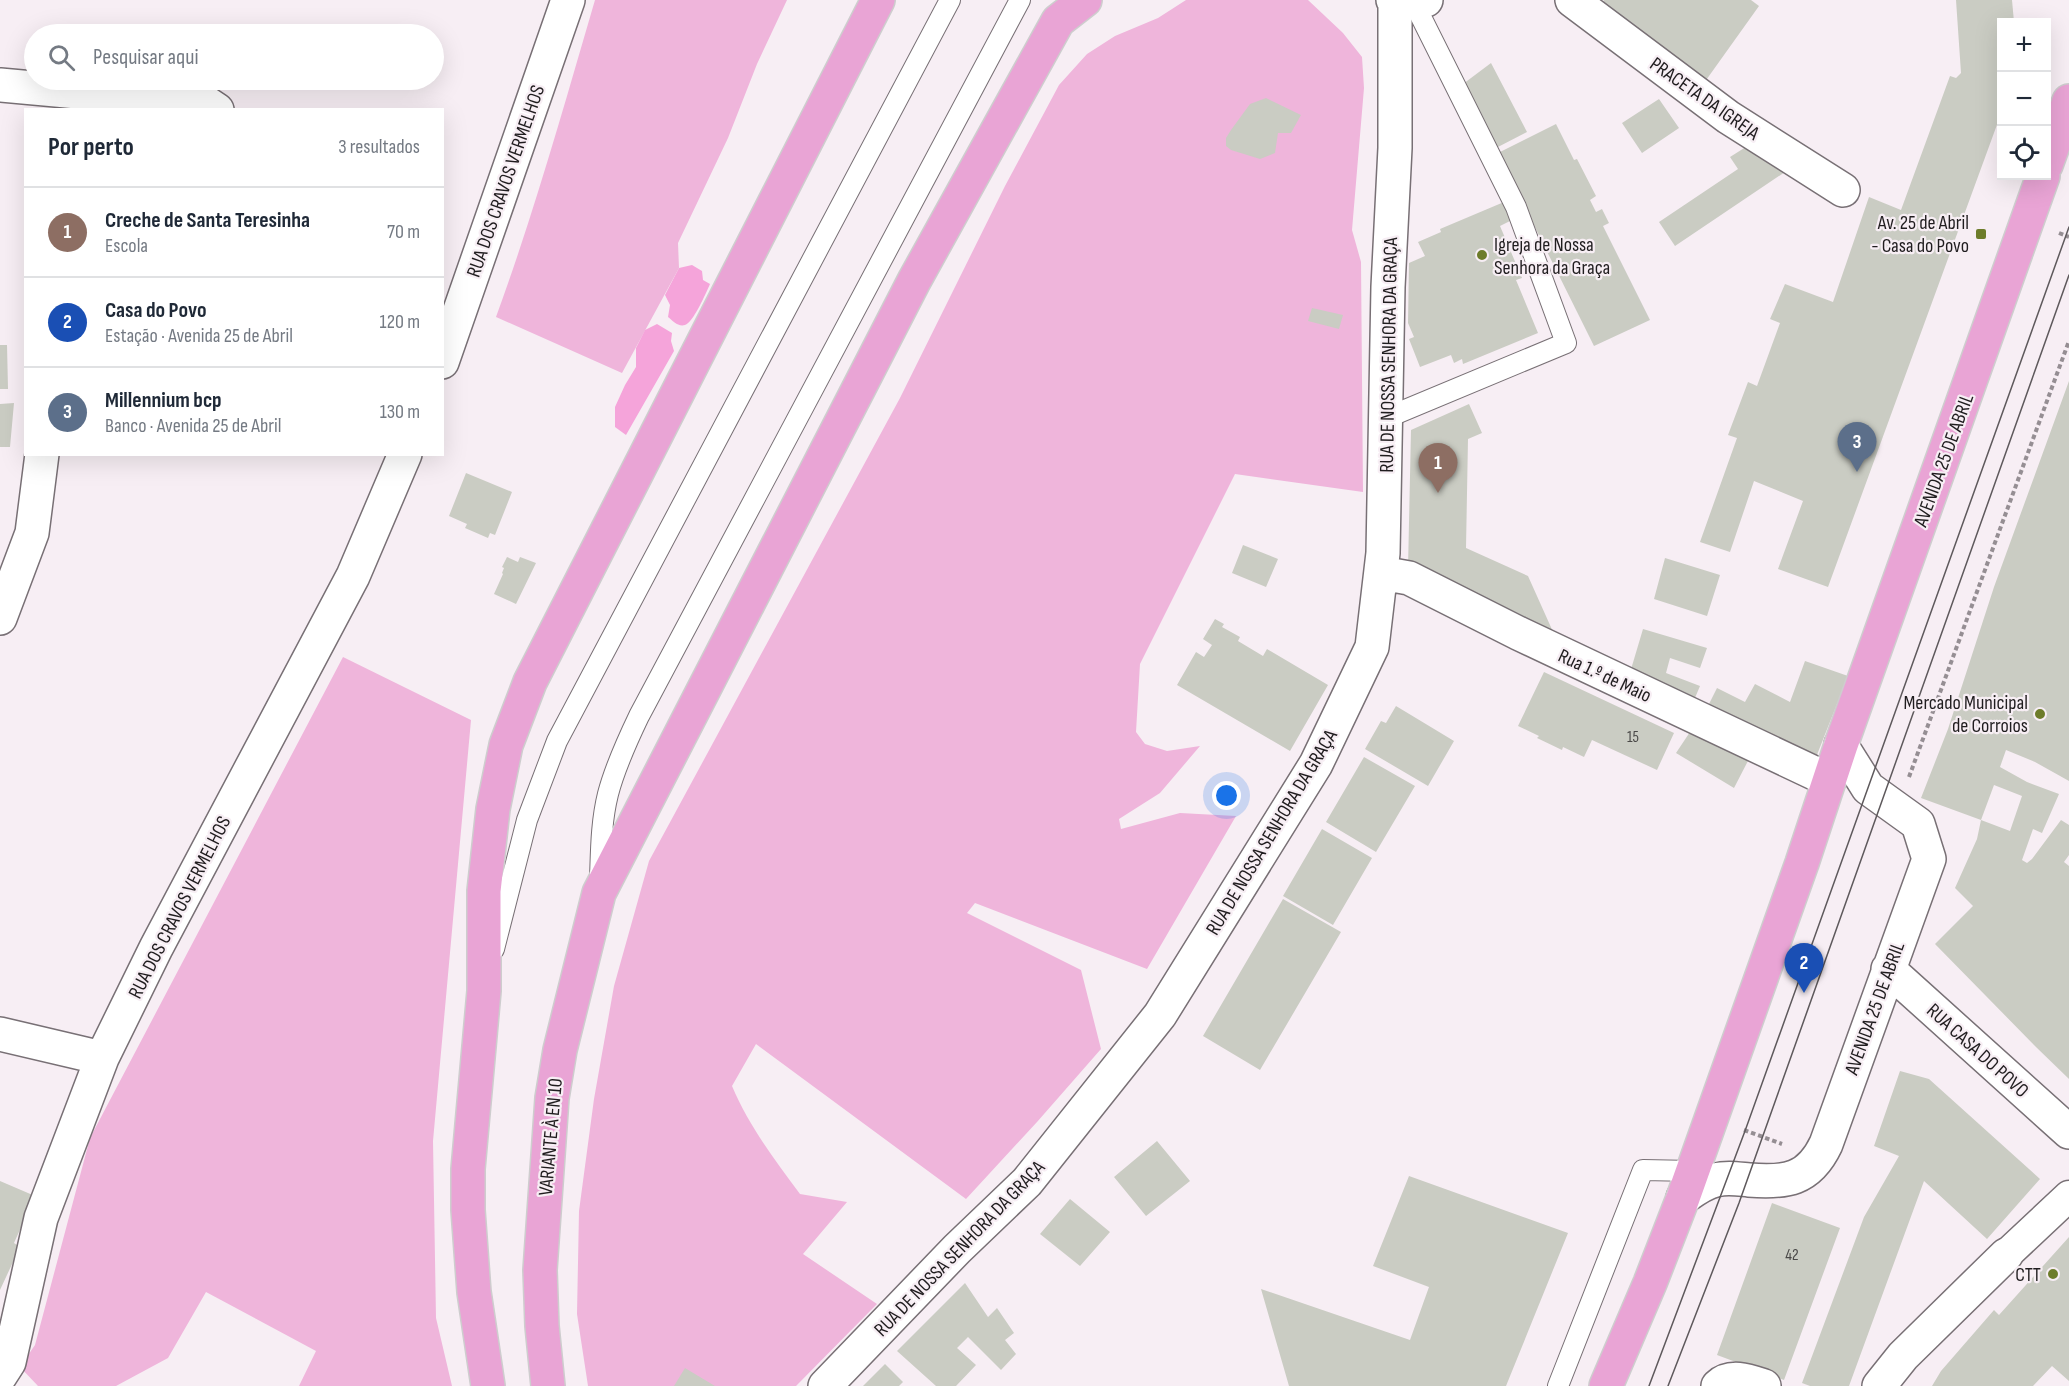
<!DOCTYPE html>
<html lang="pt">
<meta charset="utf-8">
<style>
:root{--surface:#fff;--page:#f6f6f7;--text:#1f2937;--muted:#747a83;--line:#e0e1e3;--accent:#0f766e}
body{margin:0;font-family:"Sofia Sans Condensed",sans-serif;background:var(--page);color:var(--text)}
.controls{position:absolute;right:18px;top:18px;display:grid;overflow:hidden;border-radius:0px;box-shadow:0 6px 24px #0002}
.controls button{width:54px;height:54px;display:grid;place-items:center;padding:0;border:0;border-bottom:2px solid var(--line);background:var(--surface);color:var(--text);font:30px sans-serif}
.you{position:absolute;left:1227px;top:796px;width:21px;height:21px;margin:-15px;border:4px solid #fff;border-radius:50%;background:#1a73e8;box-shadow:0 0 0 9px #1a73e833}
.badge{display:grid;place-items:center;width:39px;height:39px;border-radius:50%;background:var(--accent);color:#fff;font-size:20px;font-weight:700}
.pin{position:absolute;translate:-50% -50px;filter:drop-shadow(0 2px 3px #0008)}
.pin::after{content:'';position:absolute;top:32px;width:21px;height:18px;background:inherit;clip-path:polygon(0 0,100% 0,50% 100%)}
.list{margin:0;padding:0;list-style:none}
h2{display:flex;justify-content:space-between;align-items:center;height:78px;margin:0;padding:0 24px;font-size:26px}
h2 small{font-size:20px;font-weight:400;color:var(--muted)}
.list li{display:grid;grid-template-columns:39px 1fr auto;gap:18px;align-items:center;box-sizing:border-box;height:90px;padding:0 24px;border-top:2px solid var(--line)}
.list b{display:block;font-size:22px;white-space:nowrap}
.list p{margin:0;font-size:20px;white-space:nowrap;color:var(--muted)}
.list em{font-size:20px;font-style:normal;color:var(--muted)}
.icon{flex:none;width:33px;height:33px;fill:none;stroke:currentColor;stroke-width:2;stroke-linecap:round;stroke-linejoin:round}
.map{position:relative;flex:none;width:2069px;height:1386px;overflow:hidden}
.search{position:absolute;background:var(--surface);box-shadow:0 6px 24px #0002;left:24px;top:24px;width:420px;height:66px;display:flex;align-items:center;gap:15px;box-sizing:border-box;padding:0 21px;border-radius:33px;color:var(--muted);font-size:22px}
.panel{position:absolute;background:var(--surface);box-shadow:0 6px 24px #0002;left:24px;top:108px;width:420px;height:348px;border-radius:0px}
.map>svg:first-child{display:block}
.green{fill:#efb5db}
.forest{fill:#f5a4da}
.building{fill:#caccc3}
.lines{fill:none;stroke-linecap:round;stroke-linejoin:round}
.service-casing{stroke:#787075;stroke-width:22}
.pedestrian-casing{stroke:#787075;stroke-width:33}
.minor-casing{stroke:#787075;stroke-width:36}
.primary-casing{stroke:#cecdce;stroke-width:36}
.path{stroke:#958e93;stroke-width:4;stroke-dasharray:4.5 3;stroke-linecap:butt}
.service{stroke:#fff;stroke-width:20}
.pedestrian{stroke:#fff;stroke-width:30}
.minor{stroke:#fff;stroke-width:33}
.primary{stroke:#e9a4d5;stroke-width:33}
.tram{stroke:#5e595c;stroke-width:1.5}
.poi-dot{fill:#6d7c2a;stroke:#f7eef4;stroke-width:2}
.labels{text-anchor:middle;stroke-width:4.5;stroke-linejoin:round;paint-order:stroke}
.number-label{font-size:16px;fill:#4a4948}
.street-label{font-size:20px;fill:#201d1f;stroke:#f7eef4}
.poi-label{font-size:20px;fill:#201d1f;stroke:#f7eef4;text-anchor:end}
</style>
<div class="map">
<svg width="2069" height="1386" viewBox="0 0 2069 1386">
<rect width="100%" height="100%" fill="#f7eef4"/>
<!-- green -->
<path class="green" d="M595,0H787L757,64L728,138L678,243L679,268L622,373L496,317C534,213 564,106 595,0Z
M1186,0H1308L1343,33L1362,57L1364,88L1352,230L1361,262L1363,492L1235,474L1140,664L1136,732L1145,744L1167,751L1200,746L1160,793L1119,819L1121,829L1180,813L1236,816L1147,969L975,903L967,913L1081,970L1101,1049L1037,1122L966,1199L756,1044L732,1086C749,1126 774,1159 800,1194L847,1202L803,1254L877,1304L796,1386H588L577,1314L579,1211L594,1099L614,986L649,861L900,398L1005,186L1059,85L1087,54L1115,36L1158,18Z
M343,657L471,720L433,1141L436,1318L452,1386H299L316,1351L206,1292L168,1358L116,1386H38L20,1367L35,1345L90,1138Z"/>
<!-- forest -->
<path class="forest" d="M692,265L702,271L703,280L710,284C706,293 693,323 685,325C678,327 673,321 668,317L670,305L665,295L679,268Z
M657,324L672,333L671,341L674,351L626,435L615,427V407L625,385L636,367V348L645,330Z"/>
<!-- building -->
<path class="building" d="M1604,0H1751L1759,6L1704,83L1600,6Z
M1956,0H2012L2014,22H2002V111L1828,587L1778,569L1803,501L1754,481L1730,552L1700,542L1737,438L1728,435L1748,382L1757,386L1780,323L1770,319L1785,284L1833,302L1869,197L1901,210L1950,76L1956,78L1961,73Z
M1491,63L1527,132L1496,148L1463,84Z
M1266,98L1301,115L1291,133H1278L1275,153L1260,159L1231,150L1226,146V138L1231,130L1250,104Z
M1659,99L1679,128L1642,153L1622,123Z
M1556,124L1574,160L1577,159L1596,196L1590,200L1596,212L1602,209L1609,223L1603,226L1650,320L1594,346L1498,153Z
M1749,145L1785,172L1675,246L1659,222L1738,169L1730,157Z
M1504,202L1512,220L1500,226L1522,278L1516,280L1538,333L1463,364L1462,359L1454,363L1451,355L1420,367L1409,339L1414,337L1408,323L1409,263L1425,256L1418,242L1441,232L1440,229Z
M1312,308L1343,315L1339,329L1308,321Z
M0,345H7L8,389H0Z
M2069,381V781L2035,762L2006,750L2000,767L2027,782L2059,794L2042,833L2033,829L2022,860L2027,863L2032,859L2061,820L2069,825V855L2064,862L2069,866V1079L2036,1047L1935,944L1973,906L1955,888L1977,839L1981,820L2010,831L2022,796L1994,785L1981,820L1921,798L1948,729L1994,587Z
M14,403L10,447H0V404Z
M1469,404L1482,433L1468,439L1466,548L1528,576L1554,634L1408,569L1411,430Z
M466,473L512,492L495,535L490,533L488,538L465,528L467,524L449,516Z
M1243,545L1278,559L1266,587L1232,573Z
M507,557L518,562L520,557L536,563L516,604L494,594L503,574L502,573L504,568L502,567Z
M1665,558L1720,575L1707,616L1654,599Z
M1215,619L1224,624L1222,627L1240,637L1238,641L1263,656L1267,649L1328,685L1290,751L1177,685L1196,652L1204,657L1212,645L1203,639Z
M1643,629L1707,648L1700,668L1670,658L1666,673L1700,686L1692,705L1629,676Z
M1805,661L1848,676L1813,765L1705,712L1717,688L1745,702L1755,684L1790,702Z
M1544,672L1674,733L1657,770L1592,740L1584,757L1563,747L1562,750L1537,738L1539,736L1518,726Z
M1396,706L1454,741L1428,786L1365,749L1381,721L1386,723Z
M1694,726L1750,757L1734,788L1676,753Z
M1364,757L1415,786L1376,852L1326,822Z
M1322,829L1372,858L1333,925L1283,896Z
M1283,899L1341,932L1260,1070L1203,1036Z
M1900,1071L1929,1079L2040,1179L1987,1239L1924,1181L1849,1386H1810L1802,1383L1864,1217L1899,1156L1874,1146Z
M1157,1141L1190,1181L1146,1216L1114,1177Z
M1409,1176L1568,1233L1506,1386H1289L1261,1289L1410,1340L1429,1287L1373,1266Z
M0,1181L35,1196L14,1243L20,1247L0,1290Z
M1070,1199L1110,1232L1080,1266L1040,1234Z
M1772,1203L1840,1228L1784,1380L1717,1355Z
M2069,1237V1381L2052,1366L2033,1386H1932L1941,1371L1994,1310L1999,1315Z
M965,1283L988,1317L997,1308L1014,1333L1005,1340L1016,1354L1001,1370L968,1337L957,1348L976,1365L956,1386H936L897,1351Z
M885,1364L903,1382L899,1386H863Z
M685,1368L715,1386H674Z"/>
<g class="lines">
<defs>
<path id="service" d="M1386,418L1566,343L1516,207L1413,1
M600,878C601,850 601,822 608,794C615,767 627,741 639,716L1020,0
M494,949L527,820L557,741L950,0
M1558,1386L1643,1170L1693,1171"/>
<path id="pedestrian" d="M2006,1255L2069,1196"/>
<path id="minor" d="M1393,0H1426
M1572,0L1728,117L1843,190
M0,85L208,104L217,110
M442,362L568,0
M1381,573L1409,578L1518,633L1829,780
M0,618L32,533L42,454
M1888,969L2069,1132
M0,1034L102,1058
M1683,1198C1693,1191 1703,1183 1716,1180C1727,1177 1738,1179 1749,1180C1786,1183 1809,1180 1826,1144L1929,859L1918,824L1868,788L1841,745
M0,1376L9,1362L41,1218L102,1058L156,948L353,576L405,454
M825,1386L957,1249L1027,1182L1160,1015L1316,764L1372,647L1383,553L1388,287L1395,148V0
M1718,1386C1731,1374 1749,1381 1764,1386
M1879,1386L1903,1356L2006,1255"/>
<path id="primary" d="M2046,165L2069,101
M488,1386L474,1292L468,1210V1169L484,991V891L493,809L506,745L530,682L878,0
M548,1386L542,1326L540,1270L552,1098L560,1050L599,893L914,281L1058,21L1085,0
M1606,1386L1650,1283L1683,1198L1802,863L1841,745L2043,176"/>
</defs>
<!-- service casing -->
<use href="#service" class="service-casing"/>
<!-- pedestrian casing -->
<use href="#pedestrian" class="pedestrian-casing"/>
<!-- minor casing -->
<use href="#minor" class="minor-casing"/>
<!-- primary casing -->
<use href="#primary" class="primary-casing"/>
<!-- path -->
<path class="path" d="M2059,233L2069,237
M1909,777L2069,341
M1744,1130L1782,1144"/>
<!-- service -->
<use href="#service" class="service"/>
<!-- pedestrian -->
<use href="#pedestrian" class="pedestrian"/>
<!-- minor -->
<use href="#minor" class="minor"/>
<!-- primary -->
<use href="#primary" class="primary"/>
<!-- tram -->
<path class="tram" d="M1649,1386L1745,1131L2069,227
M1668,1386L1739,1203L2069,275"/>
</g>
<!-- markers -->
<g class="poi-dot">
<rect x="1975" y="228" width="12" height="12" rx="3"/>
<circle cx="1482" cy="255" r="6"/>
<circle cx="2040" cy="714" r="6"/>
<circle cx="2053" cy="1274" r="6"/>
</g>
<g class="labels">
<!-- number labels -->
<g class="number-label">
<text x="1633" y="742">15</text>
<text x="1792" y="1260">42</text>
</g>
<!-- street labels -->
<g class="street-label">
<text transform="translate(1705 98) rotate(35)" y="7">PRACETA DA IGREJA</text>
<text transform="translate(505 181) rotate(-71)" y="7">RUA DOS CRAVOS VERMELHOS</text>
<text transform="translate(1388 355) rotate(-89)" y="7">RUA DE NOSSA SENHORA DA GRAÇA</text>
<text transform="translate(1943 460) rotate(-70)" y="7">AVENIDA 25 DE ABRIL</text>
<text transform="translate(1605 675) rotate(25)" y="7">Rua 1.º de Maio</text>
<text transform="translate(1271 832) rotate(-59)" y="7">RUA DE NOSSA SENHORA DA GRAÇA</text>
<text transform="translate(179 907) rotate(-63)" y="7">RUA DOS CRAVOS VERMELHOS</text>
<text transform="translate(1874 1008) rotate(-70)" y="7">AVENIDA 25 DE ABRIL</text>
<text transform="translate(1978 1050) rotate(42)" y="7">RUA CASA DO POVO</text>
<text transform="translate(550 1137) rotate(-85)" y="7">VARIANTE À EN 10</text>
<text transform="translate(959 1248) rotate(-46)" y="7">RUA DE NOSSA SENHORA DA GRAÇA</text>
</g>
<!-- poi labels -->
<g class="poi-label">
<text x="1969" y="229">Av. 25 de Abril<tspan x="1969" dy="23">- Casa do Povo</tspan></text>
<text x="1494" y="251" text-anchor="start">Igreja de Nossa<tspan x="1494" dy="23">Senhora da Graça</tspan></text>
<text x="2028" y="709">Mercado Municipal<tspan x="2028" dy="23">de Corroios</tspan></text>
<text x="2041" y="1281">CTT</text>
</g>
</g>
</svg>
<div class="controls">
<button>+</button>
<button>−</button>
<button><svg class="icon" aria-label="locate" viewBox="0 0 24 24"><circle cx="12" cy="12" r="6"/><path d="M12 2v4M12 18v4M2 12h4M18 12h4"/></svg></button>
</div>
<div class="you"></div>
<div class="pin badge" style="left:1438px;top:493px;background:#8d6e63">1</div>
<div class="pin badge" style="left:1804px;top:993px;background:#1a4fb4">2</div>
<div class="pin badge" style="left:1857px;top:472px;background:#5c6f8a">3</div>
<div class="search"><svg class="icon" aria-label="search" viewBox="0 0 24 24"><circle cx="10" cy="10" r="6"/><path d="M15 15l6 6"/></svg>Pesquisar aqui</div>
<section class="panel">
<h2>Por perto<small>3 resultados</small></h2>
<ul class="list">
<li><span class="badge" style="background:#8d6e63">1</span><div><b>Creche de Santa Teresinha</b><p>Escola</p></div><em>70 m</em></li>
<li><span class="badge" style="background:#1a4fb4">2</span><div><b>Casa do Povo</b><p>Estação · Avenida 25 de Abril</p></div><em>120 m</em></li>
<li><span class="badge" style="background:#5c6f8a">3</span><div><b>Millennium bcp</b><p>Banco · Avenida 25 de Abril</p></div><em>130 m</em></li>
</ul>
</section>
</div>
